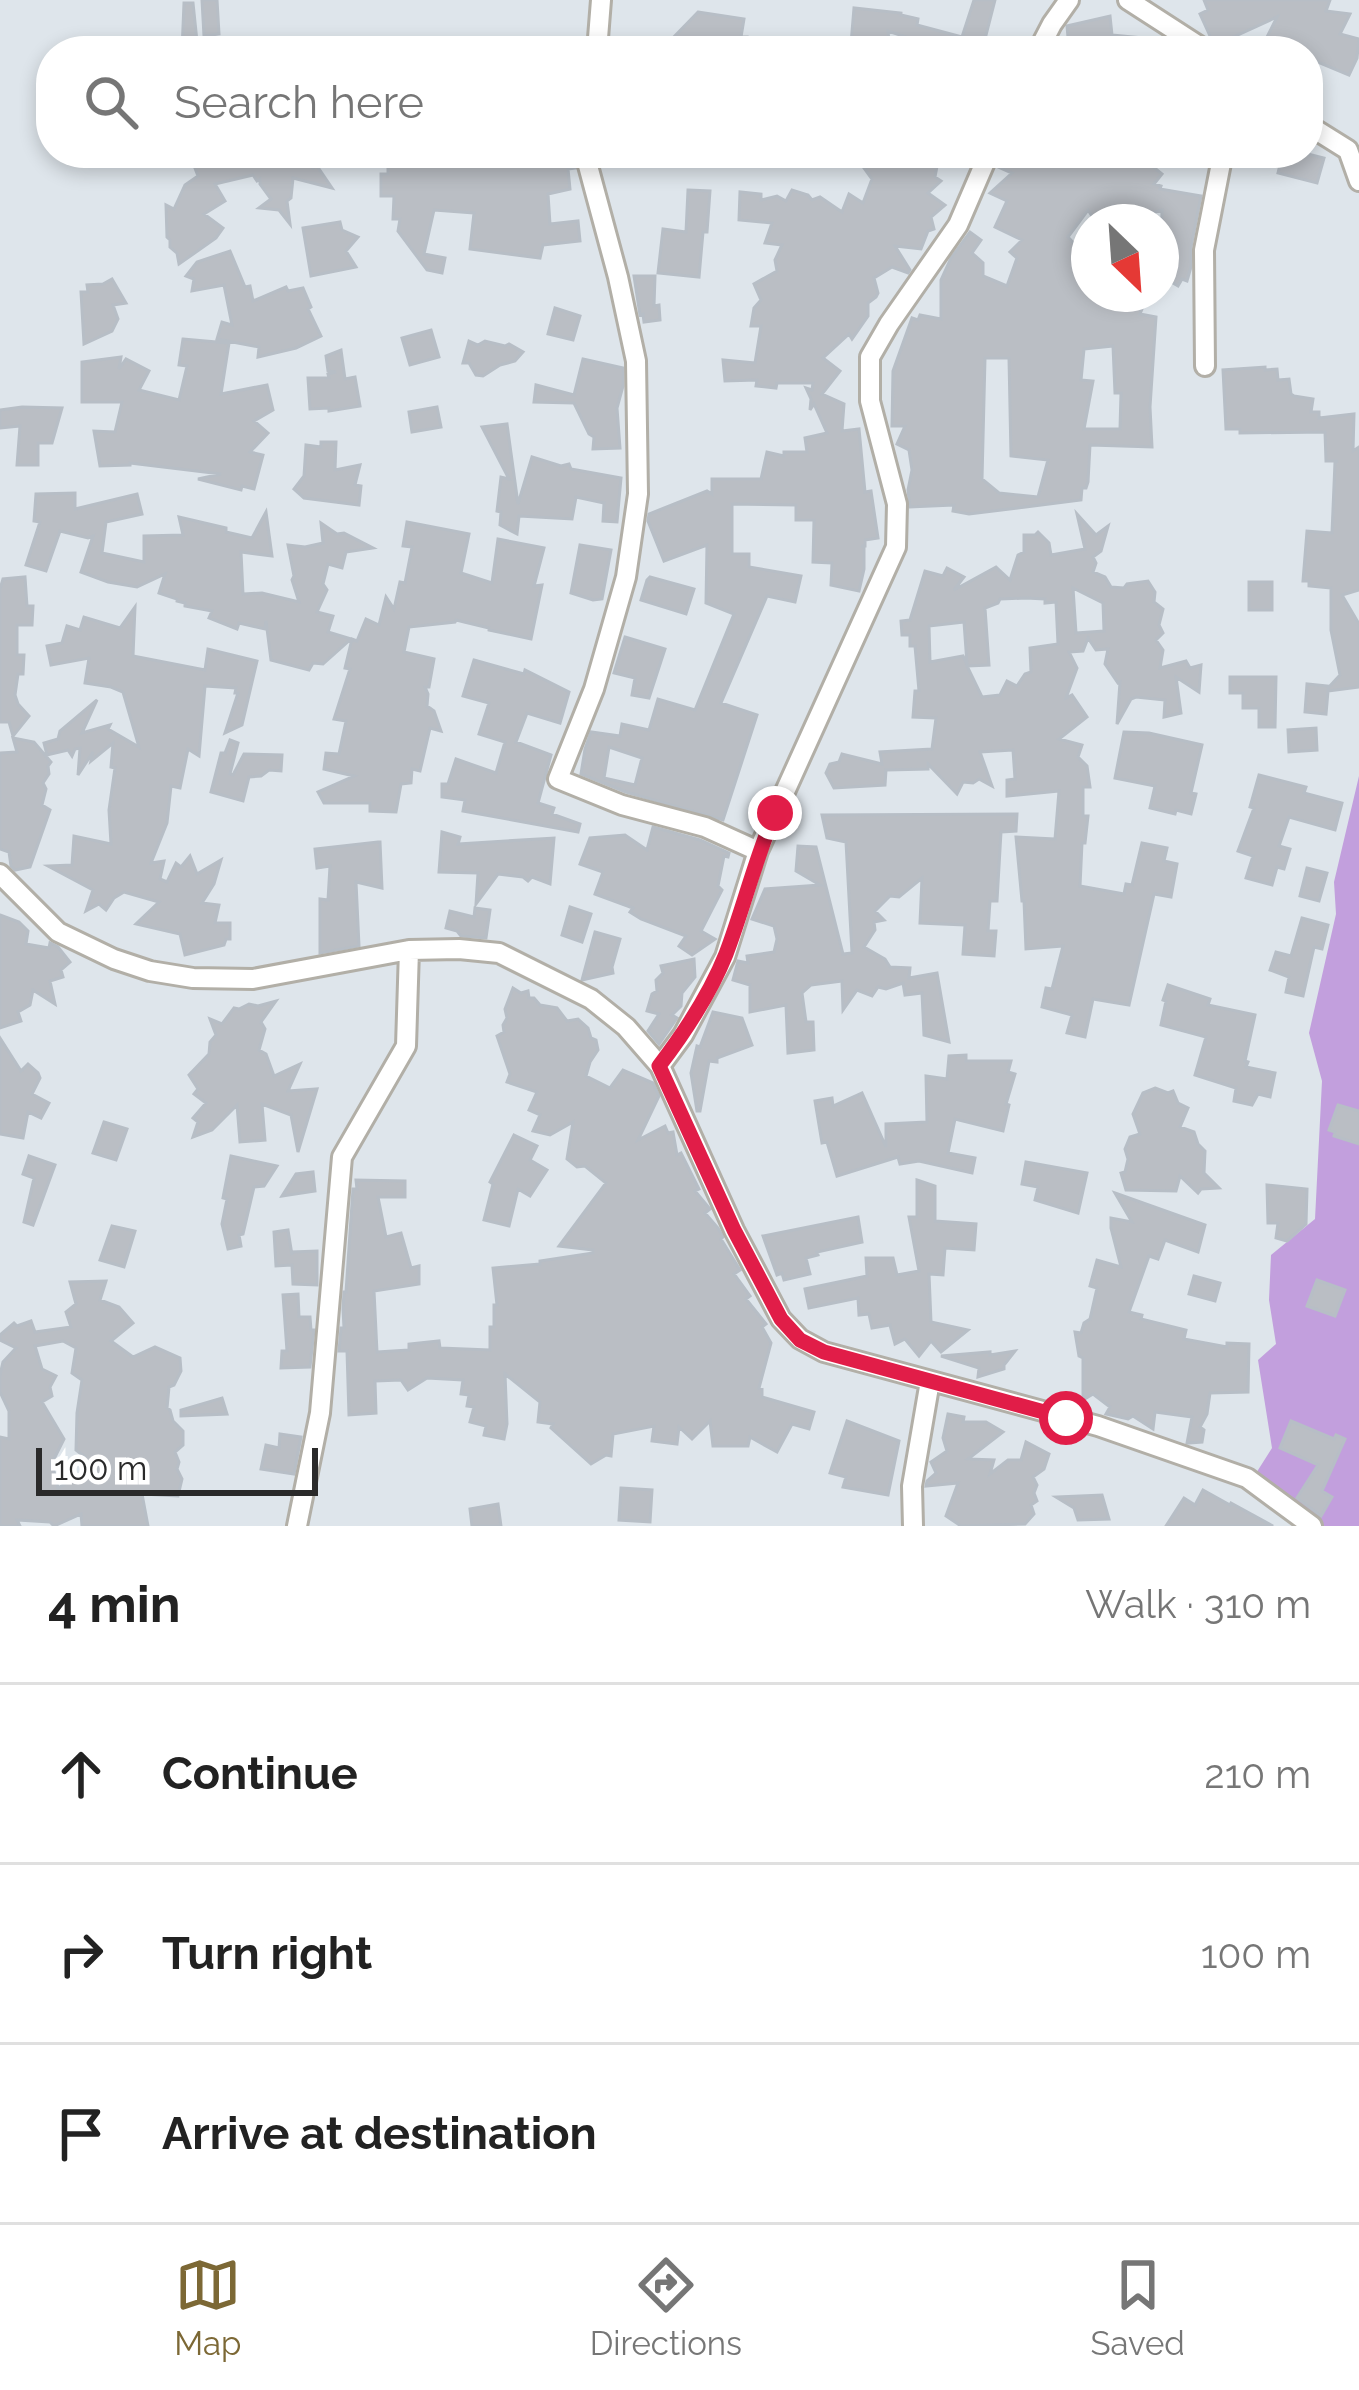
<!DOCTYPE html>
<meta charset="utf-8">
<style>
:root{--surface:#fff;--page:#f6f6f6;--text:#222;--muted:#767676;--line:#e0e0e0;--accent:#7c6835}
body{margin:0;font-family:Raleway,sans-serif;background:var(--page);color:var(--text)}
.compass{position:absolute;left:1071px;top:204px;width:108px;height:108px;border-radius:50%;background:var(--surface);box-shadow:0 6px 18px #0003;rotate:155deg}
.scale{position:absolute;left:36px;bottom:30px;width:282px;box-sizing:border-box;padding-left:12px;border:6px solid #2a2a2a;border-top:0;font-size:33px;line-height:42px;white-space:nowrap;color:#2a2a2a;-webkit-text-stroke:9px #fff;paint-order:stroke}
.stop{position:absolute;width:36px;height:36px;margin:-27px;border:9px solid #e11d48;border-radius:50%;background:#fff}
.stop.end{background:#e11d48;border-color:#fff;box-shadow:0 3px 12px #0008}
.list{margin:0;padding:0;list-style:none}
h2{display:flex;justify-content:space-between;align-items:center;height:156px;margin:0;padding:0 48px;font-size:51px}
h2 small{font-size:39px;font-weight:400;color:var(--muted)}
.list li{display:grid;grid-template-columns:78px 1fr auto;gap:36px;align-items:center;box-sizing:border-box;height:180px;padding:0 48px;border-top:3px solid var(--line)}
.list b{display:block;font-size:45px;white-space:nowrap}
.list em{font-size:39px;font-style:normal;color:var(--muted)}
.icon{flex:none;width:66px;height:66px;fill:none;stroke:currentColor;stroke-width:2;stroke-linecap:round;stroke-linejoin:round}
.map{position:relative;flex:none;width:1359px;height:1526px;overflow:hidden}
.search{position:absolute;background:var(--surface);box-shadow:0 6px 18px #0003;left:36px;right:36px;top:36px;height:132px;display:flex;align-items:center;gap:30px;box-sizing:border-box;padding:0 42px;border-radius:48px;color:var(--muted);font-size:45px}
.sheet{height:696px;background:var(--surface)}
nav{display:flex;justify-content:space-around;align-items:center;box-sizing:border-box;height:168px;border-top:3px solid var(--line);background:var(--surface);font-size:33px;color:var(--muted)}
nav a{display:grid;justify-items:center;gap:6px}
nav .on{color:var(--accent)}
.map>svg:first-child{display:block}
.green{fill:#c29fdd}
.building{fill:#babec4;stroke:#b7bec6;stroke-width:3;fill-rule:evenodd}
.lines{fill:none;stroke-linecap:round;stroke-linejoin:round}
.minor-casing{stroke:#b2afa7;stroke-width:24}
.minor{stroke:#fff;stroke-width:18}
.route{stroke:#e11d48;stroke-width:15}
</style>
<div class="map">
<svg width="1359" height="1526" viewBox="0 0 1359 1526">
<rect width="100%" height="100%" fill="#dee5eb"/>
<!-- green -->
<path class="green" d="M1359,776V1526H1319L1253,1478L1272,1448L1258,1360L1276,1344L1269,1300L1271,1255L1315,1219L1322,1081L1309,1033L1336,914L1334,882Z"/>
<!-- building -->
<path class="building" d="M202,0H217L219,34L204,36Z
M974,0H995L984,43L995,46L994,51H937L940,40L912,39L888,31L889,41L851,44L854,8L901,13V15L918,19L917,25L962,37Z
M1204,0H1330L1326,11L1350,14L1340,34L1359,39L1357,58L1349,75L1308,58V51H1260L1277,17L1218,44L1211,38L1200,14L1208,10Z
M184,3H193L198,51H182Z
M698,12L744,19L741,37H747L746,51H702L703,44L671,40Z
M1110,16L1112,35L1164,40L1170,43V51H1053L1068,37L1067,26Z
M234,153H290V156L306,160L313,168L317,166L332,188L293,178L291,198L287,201L290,224L279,210L259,208L271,199L260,184V179L257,181L253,175L215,184L225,201L204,214L223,228L216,238L179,264L177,253L170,247V240L167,237L166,205L174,209L185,185L198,176L193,163Z
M432,153H522V162H550L566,153L575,168L568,169L570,189L548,194L550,224L578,221L580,241L543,245L540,258L470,249L474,213L434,210L424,254L445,258L442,273L427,270L398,231L400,219H393L394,196H381V174H388V162L433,161Z
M918,153L938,161L935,177L941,181L928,193L945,205L931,217L934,229L928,231L921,249L895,246L910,270L908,273L892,267L874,278L878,293L876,297L868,303V316L852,339L849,334L823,358L840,371L822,394L844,404L842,431L859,429L865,492L871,491L878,538L865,540V546H861L864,547V569L859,591L831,585L832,563L813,562L814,520H796V505L732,504V554H749V567L801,576L795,602L767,596L721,703L757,715L723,820L626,792L581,774L585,749L591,732L620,736L622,724L649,730L658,699L695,710L734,614L706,603L707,545L664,561L648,521L649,514L707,491L712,494V479H761L767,452L784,456V452H807L805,438L827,433L814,404L810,410L811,399L806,388L812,390L813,383H777L776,388L756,386L757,380L725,381L723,360L755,363L761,326H751L754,308L761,300L754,284L777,271L775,260L782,245L765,243L772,223L739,220L740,192L761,194V200L777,196L786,201L792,190L808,195L812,200L820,197L842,212L849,194L863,203L872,179L864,168L879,163L880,157L909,162ZM609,747L642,758L635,785L604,778Z
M1003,153H1125L1151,165L1162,174L1154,184L1161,186L1160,189L1201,196L1191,247V267L1187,281L1182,279L1178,286L1161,276L1162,210L1134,218L1113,206L1105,222H1096L1088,210L1068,237L1081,251L1087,252L1083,269L1089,270V294H1148L1140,314L1156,317L1150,407L1152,447L1090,445L1088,482L1086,488H1082L1081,500L969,514L953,511L954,505L910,507L908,490L912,470L909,450L897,444L905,426H892L893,371L912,318L918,320L920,315L941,319V280L951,258L970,232L981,240L972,253L983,263V276L1007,286L1017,258L1010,252L1022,240L995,227L1007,201L990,193L1012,173L998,167ZM1113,346L1115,393H1121L1120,429H1084L1093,381L1081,380L1084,349ZM985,358H1009L1011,456L1048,460L1038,497L999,493L982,479Z
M1283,153H1304L1324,158L1317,183L1278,173Z
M688,190L710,191L707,232H703L699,277L658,273L663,229L686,232Z
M340,222L342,230L358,237L346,251L356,267L311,276L303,228Z
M230,251L245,287L250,286L253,301L286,287L288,291L303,288L311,307L308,309L321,336L296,348L258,357L259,347L217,339L222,322L232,325L224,285L192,291L194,279L186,276L197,262Z
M634,276H655L654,306L659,305L660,320L644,322L643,314L640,315Z
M112,279L126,303L113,305L118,319L112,331L84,344L81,292H88L87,285L103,284Z
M555,308L580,316L573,340L548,334Z
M431,330L439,357L410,365L402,338Z
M183,339L229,343L221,394L267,385L273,410L254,421L268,433L250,452L263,455L254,489L242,486L241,490L198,479L221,474L130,463V465L100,466L94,431L115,432L122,402H82V362L121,357L119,369L126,359L149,371L139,390L179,400L187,366L179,365Z
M469,341L478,345L485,341L505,346L509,344L523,352L515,361L500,365L483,376L476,375L469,363H463Z
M341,350L345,379L355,377L360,406L329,411V408L310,409L308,378H329L328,374L336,372L328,371L326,356Z
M583,359L623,368V386L617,408L620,448L593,449L594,437L589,434L574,403L534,402L536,385L574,395Z
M1265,367V370L1277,369L1278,380L1289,379L1291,394L1294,396L1313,399L1311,412H1319V418L1354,414L1353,451L1359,447V590L1342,595L1359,624V687L1328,691L1326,714L1305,712L1307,684L1328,686V688L1340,675L1331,630V588L1309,586V581H1303L1307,531L1332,533L1335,462L1338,461H1326L1325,432L1240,433V429H1226L1223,370Z
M22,407L62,408L52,443H38V465H17L20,426L0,428V410Z
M437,407L441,427L412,432L409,412Z
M507,424L518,504L532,457L561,466L569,464L571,469L621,478L617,522L603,521L604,503L576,497L572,519L519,516L517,534L500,525L501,512L497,511L501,477L509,479L482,427Z
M321,442H336L335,470L360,465L355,485L361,486L359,505L304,498L294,489L304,476L306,445L321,447Z
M75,493V509L137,494L142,514L106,522L102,553L144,562V536L183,535L179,517L226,528V532L252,538L266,512L272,556L241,552L243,594L262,593L299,602L292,580L294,576L288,545L305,547L323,543L321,523L337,534L344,533L373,548L346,552L342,568L328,564L323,584L327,590L317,612L333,616L328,632L351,639L323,664L313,663L309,670L271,660L266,621L265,629L239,623L237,629L209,618L212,611L185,606V603L177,601V599L159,593L165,574L137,587L108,582L81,572L93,536L88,538L60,531L46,571L26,565L40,522L34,521L36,494Z
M1077,514L1096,535L1108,526L1101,551L1093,557L1096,563L1093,572L1105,577L1111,587L1124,588L1127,584L1148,581L1155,592L1154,602L1163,609L1159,625L1163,633L1156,640L1163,650L1160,668L1186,661L1190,668L1201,665L1199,692L1176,677L1181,713L1164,717L1165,700L1136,697L1131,699L1117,724L1120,682L1118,683L1105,664L1108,649L1096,650L1088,638L1083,651L1069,652L1077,668L1066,698L1072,695L1087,717L1059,739L1082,745L1078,757L1087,766L1090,787H1083V816H1088L1085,843H1082L1080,886L1124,894L1126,884L1132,885L1142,843L1167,848L1164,861L1177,864L1171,897L1154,894L1129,1005L1093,999L1085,1037L1067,1033L1072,1015L1042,1007L1046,988L1052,989L1063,946L1026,949L1024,901H1022L1016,837L1055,839L1059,791L1007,796V780L1015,779L1013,750L980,752L992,786L979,779L973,783L963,782L957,794L928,764V769L886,770L885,785L834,788L826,773L830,764L839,762L842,754L882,764L880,752L932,749L936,718L913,717L915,691H919L915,646H910V635H902L901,621L910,620L925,571L943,576L947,568L964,577L954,590L996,567L1010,580L1018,555L1024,552V535H1035L1038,532L1049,543L1051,555L1085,549ZM1073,588L1103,603L1104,631L1076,633ZM1026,598L1045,599V603L1056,602L1058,644L1030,648L1031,672L1025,674L1017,686L1007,681L1000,695L982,697L967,666L989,665L985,608L998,603L1000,599ZM964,622L967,664L963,656L930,662L929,626Z
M407,522L469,534L461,573L492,583L498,539L544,548L534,586L542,585L531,639L489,630V628L456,620L455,622L409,627L404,652L434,659L429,687H425L428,694L427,706L434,711L441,731L430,728L420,771L412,769L411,783L401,784L396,812L370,811V803H324L318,792L354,776L324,769L326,753L339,754L346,721L334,719L350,669L345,668L352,639L357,641L366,619L379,625L386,597L394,609L400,582L405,583L412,547L403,546Z
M580,545L611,550L602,599L593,600L571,593Z
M25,577L27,606H33L32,625H17V655H24L23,674H18L15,695L18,704L29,716L13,736L9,722H0V589L3,579Z
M650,577L694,589L686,614L641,600L647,580Z
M1249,582H1272V610H1249Z
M135,607L133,656L205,670L208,649L257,661L242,725L225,733L238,693H235L236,688L205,686L199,756L188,749L180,788L171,786L167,823L151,863L164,861L160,879L167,882L176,863L181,867L190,856L197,874L221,860L214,884L202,903L219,905L215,923H230V939H226L224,945L185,955L180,934L136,924L159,902L124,892L114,898L106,910L99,904L86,911L93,890L48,866L72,865L74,836L111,844L109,810L115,768L111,767L113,743L91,761L93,752L78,775L80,748L75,749L72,756L68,750L47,755L44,743L58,739L60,731L97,700L82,733L110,725L108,729L139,747L123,692L111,687L85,683L89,658L51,665L47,646L62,643L67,626L80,630L84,617L120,628Z
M625,637L665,649L649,698L632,695L635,678L614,673Z
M474,660L524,674L525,670L569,692L560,723L527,713L516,742L551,755L538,803L554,808L552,814L580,824L578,832L463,811L465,800L442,797V784H448L456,759L496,773L505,742L479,734L489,703L463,696Z
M1230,677H1276L1275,727H1259V708H1243V693H1230Z
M1316,728L1317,750L1289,752L1288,730Z
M1124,732L1149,733L1202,745L1191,793L1196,794L1191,814L1176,810L1175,814L1150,808L1155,786L1115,778Z
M13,738L34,742L51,762L48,766L49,774L43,783L46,789L42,805L50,810L30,867L15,870L11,866L9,852L0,849V753L17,752Z
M230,740L238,743L230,774L233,775L244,754L282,755L281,771L269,770L261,776L249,777L243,801L211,792L221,753H225Z
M1259,775L1306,787L1304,793L1342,803L1335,830L1289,817L1279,846L1290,849L1284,869L1277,867L1272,885L1246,878L1253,856L1238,851L1254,808L1250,807Z
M1017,814L1016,831L1001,832L997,901H990L988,931H996L994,956L963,954L965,925L920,923L922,878L899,897L890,896L875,911L884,920L874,922L875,930L864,947L885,959L890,967L910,968L909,978L937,973L949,1042L924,1035L922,993L905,995L903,983L886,989L878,987L872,996L857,990L843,1010L842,981L811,985L802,993L806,1022H813L814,1050L788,1053L786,1005L750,1012V985L733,980L738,961L748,963L747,956L774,952L777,939L774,926L752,919L765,889L820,885L796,871L798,846L816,847L843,954L852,953L846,842L827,838L822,815Z
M653,827L700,840L729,853L728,857L724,856L718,886L722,890L701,931L715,939L692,955L679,946L686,936L641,919L630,912L633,908L595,894L603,872L580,864L590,838L625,835L647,850Z
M442,832L460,837L458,844L554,838L550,884L532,877L528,881L523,877L498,874L476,904L478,873L439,872Z
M378,842H380L382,888L356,882L359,946L320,953V899L328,900L330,866L317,868L315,849Z
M1307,868L1327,873L1319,901L1300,896Z
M570,907L591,914L582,942L562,935Z
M475,908L490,910L486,938L461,936L457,931L446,928L450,911L474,917Z
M0,915L19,922L28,931L26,944L49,948L50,943L58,947L70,962L61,970L63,977L50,981L55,1004L33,990L30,1005L18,1012L21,1021L0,1028Z
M1302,918L1328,925L1322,949L1314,947L1303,996L1286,992L1289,977L1270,970L1276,952L1291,956Z
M595,932L620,939L612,967L613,973L582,980Z
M694,959L695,977L682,993L681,1006L672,1015L677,1018L659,1044L648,1031L659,1014L647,1011L652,994L657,991L656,980L663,973L661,966Z
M1168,985L1210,999L1208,1005L1255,1015L1245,1061L1248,1062L1246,1067L1275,1073L1270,1097L1258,1094L1252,1105L1234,1101L1236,1088L1195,1075L1206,1037L1161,1025L1166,1001L1163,1000Z
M513,988L521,993L528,991L529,998H534L540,1005L557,1008L567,1021L578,1019L588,1028L591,1038L596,1040L598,1050L590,1062L586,1076L610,1088L623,1070L653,1083L659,1096L638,1140L665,1126L668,1133L673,1132L677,1155L681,1153L699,1189L695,1191L710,1209L705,1213L718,1228L723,1237L721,1239L740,1270L734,1274L750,1296L746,1299L766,1324L762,1327L771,1343L759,1388L762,1389V1397L814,1412L809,1429L792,1424L777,1452L750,1437L748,1446H713L710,1421L692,1439L679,1427L677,1444L652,1441L654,1426L613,1434L611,1456L606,1455L591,1464L551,1428L553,1424L538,1422L540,1402L505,1374L507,1424L504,1439L484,1435L486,1426L470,1422L474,1407L467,1406L469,1395L461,1394L463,1380L427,1378L408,1390L401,1380L375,1381L376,1413L349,1415L347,1351H339L341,1328H344L343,1309L344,1292H346L353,1189H357L356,1180L405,1181V1197H378L386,1237L401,1233L411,1268L419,1266V1284L374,1291L377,1352L409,1350V1344L439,1341L440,1348L490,1350V1327H494V1305H497L493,1268L540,1264V1261L593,1253V1250L559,1246L606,1183L585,1166L577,1167L567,1159L573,1122L550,1135L533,1131L540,1115L529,1110L537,1092L507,1082L510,1074L497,1036L504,1032L503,1025L507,1018L505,1009Z
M276,1001L261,1022L265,1029L259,1050L266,1054L274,1076L300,1064L288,1091L317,1089L298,1152L291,1115L262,1104L265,1140L240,1142L237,1105L212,1130L193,1137L198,1122L193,1118L206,1103L194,1094L198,1089L189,1075L209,1054L210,1042L216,1035L210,1019L222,1024L234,1008L239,1009L249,1004L258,1006Z
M713,1012L742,1018L752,1045L717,1058V1062L709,1061L700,1111H697L691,1073L697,1046L700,1047Z
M0,1038L21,1071L28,1064L38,1073L40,1078L32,1094L49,1103L41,1118L28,1112L23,1138L0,1134Z
M966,1055V1061H1011L1008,1072L1015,1074L1006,1104L1009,1105L1003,1131L955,1119L948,1153L975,1158L972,1173L919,1161L900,1164L898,1157L837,1176L827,1142L822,1143L815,1101L832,1098L833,1106L862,1093L886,1147V1124L927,1122L926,1076L947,1079L949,1056Z
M1155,1088L1168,1093L1173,1091L1178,1103L1188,1108L1180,1127L1194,1132L1198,1144L1205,1151L1204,1173L1219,1188L1201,1189L1198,1193L1180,1176L1176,1191L1126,1190L1121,1173L1125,1172L1128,1159L1125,1149L1130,1137L1140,1134L1133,1114L1143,1093Z
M1338,1105L1359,1111V1144L1334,1136L1335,1132L1329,1130Z
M104,1122L127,1129L116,1160L93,1153Z
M514,1135L537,1146L530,1160L547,1170L530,1196L518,1189L509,1226L484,1220L493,1184L490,1182Z
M29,1156L55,1165L33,1225L24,1222L34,1178L23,1174Z
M231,1156L277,1166L264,1186L254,1187L243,1234L239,1235L241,1246L228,1249L222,1224L227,1199L223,1198Z
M1026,1162L1087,1173L1078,1213L1035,1200L1038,1187L1022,1184Z
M313,1172L315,1191L282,1196L296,1174Z
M917,1180L935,1186V1221L976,1224L974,1250L945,1248L943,1275L929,1274L931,1322L968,1330L941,1352L931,1341L919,1356L905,1339L895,1344L890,1325L872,1328L869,1314L859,1315L858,1298L809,1308L805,1289L867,1276L866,1258H893L897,1275L919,1271L909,1217H917Z
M1267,1185L1307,1189L1306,1224L1287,1241L1276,1238L1278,1223H1268Z
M1115,1193L1205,1225L1198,1252L1165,1240L1158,1259L1149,1256L1129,1312L1142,1315L1141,1319L1186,1330L1184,1339L1227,1347V1343L1249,1344L1248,1392L1210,1393L1207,1414L1200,1427L1204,1430L1202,1442L1187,1443L1192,1417L1155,1412L1153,1429L1133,1416L1128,1419L1106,1414L1110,1407L1093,1394L1083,1400V1358L1079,1356L1075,1332L1081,1333L1084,1323L1090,1319L1097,1288L1090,1286L1097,1260L1121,1267L1111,1228V1218L1132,1222Z
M858,1217L862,1242L817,1252L818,1255L806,1258L810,1274L784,1280L782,1273L777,1275L763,1236Z
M112,1226L135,1231L124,1267L100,1260Z
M288,1230L292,1255V1252L317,1251V1285L293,1284L292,1265L276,1266L274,1232Z
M1194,1276L1220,1283L1215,1301L1189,1294Z
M1317,1280L1345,1290L1335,1316L1307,1306Z
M106,1281L100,1300L119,1307L133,1323L111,1341L133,1357L155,1347L180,1358L181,1371L174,1385L169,1387L167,1408L170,1410L173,1421L183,1431V1445L175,1452L179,1462L177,1469L182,1479L178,1496L142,1494L148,1526H82L81,1514L54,1526L50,1522L17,1520L20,1526H0V1437L9,1439V1411L0,1392V1375L3,1362L16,1348L0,1340V1335L14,1323L17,1326L31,1321L35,1332L71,1327L66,1312L76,1304L70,1282ZM63,1341L76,1348L72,1373L82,1380L77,1413L76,1450L85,1457L84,1473L58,1488L52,1463L64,1439L42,1402L52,1396L50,1387L56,1376L42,1369L35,1346Z
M298,1294L299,1317H310L311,1330H314L310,1367L281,1368L282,1351H287L283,1295Z
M1015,1351L1004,1365V1369L978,1377L979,1368L941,1356L990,1352V1355Z
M222,1398L227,1414L181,1416V1410Z
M948,1414L964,1417L963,1422H986L1003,1432L968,1459L994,1460L990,1474L1008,1460H1021L1026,1442L1049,1454L1044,1469L1033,1477L1037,1485L1034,1493L1037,1501L1031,1505L1034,1514L1025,1524L961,1526L946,1516L958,1483L926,1486L927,1481L936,1473L931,1462L947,1451L943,1438Z
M847,1421L899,1441L888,1495L843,1487L846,1477L830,1473Z
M1291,1421L1334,1439L1336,1435L1345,1439L1322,1491L1332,1497L1321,1516L1297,1498L1318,1465L1280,1448Z
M280,1434L301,1437L294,1474L261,1469L266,1445L279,1448Z
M621,1488L652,1490L650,1522L619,1520Z
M1203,1490L1230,1505L1231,1503L1273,1526H1166L1184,1498L1195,1505Z
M1102,1495L1109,1519L1078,1520L1074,1508L1056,1497Z
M498,1504L501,1526H472L470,1509Z"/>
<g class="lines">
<defs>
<path id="minor" d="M1128,0L1207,51
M597,51L601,0
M1038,51L1052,24L1069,0
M1308,125L1348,150L1359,181
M587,153V162L618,277L636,361L638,494L626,577L594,689L558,779L622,805L705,827L758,851
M1205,366L1204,250L1223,153
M0,874L58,932L114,959L150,971L193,978L253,979L409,950L459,949L499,953L591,999L626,1027L660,1066L734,1230L781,1319L800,1339L824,1352L1098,1426L1247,1478L1312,1526
M660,1066L683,1035L725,957L758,851L896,547L897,504L870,401V357L889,324L958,225L989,153
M297,1526L320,1413L342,1157L406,1046L409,950
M913,1526L912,1486L930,1381"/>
</defs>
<!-- minor casing -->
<use href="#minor" class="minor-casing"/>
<!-- minor -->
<use href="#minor" class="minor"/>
</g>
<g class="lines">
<!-- route -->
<path class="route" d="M775,813C755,859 744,907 726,954C710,994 685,1032 659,1066L734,1230L781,1319L800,1340L824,1352L1066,1418"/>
</g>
</svg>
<svg class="compass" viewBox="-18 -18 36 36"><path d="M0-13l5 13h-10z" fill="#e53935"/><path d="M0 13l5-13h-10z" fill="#767676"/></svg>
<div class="scale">100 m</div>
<div class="stop" style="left:1066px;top:1418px"></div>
<div class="stop end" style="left:775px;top:813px"></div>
<div class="search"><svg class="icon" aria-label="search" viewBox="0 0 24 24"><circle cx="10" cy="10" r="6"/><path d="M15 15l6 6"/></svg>Search here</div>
</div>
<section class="sheet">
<h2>4 min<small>Walk · 310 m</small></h2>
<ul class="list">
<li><svg class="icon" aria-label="ahead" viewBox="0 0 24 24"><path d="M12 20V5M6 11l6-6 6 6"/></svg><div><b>Continue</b></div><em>210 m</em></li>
<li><svg class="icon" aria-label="right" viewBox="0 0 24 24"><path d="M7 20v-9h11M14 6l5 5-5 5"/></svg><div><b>Turn right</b></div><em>100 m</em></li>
<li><svg class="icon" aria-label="arrive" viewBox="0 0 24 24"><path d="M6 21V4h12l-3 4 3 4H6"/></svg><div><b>Arrive at destination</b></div></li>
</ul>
</section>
<nav>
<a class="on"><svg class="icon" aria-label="map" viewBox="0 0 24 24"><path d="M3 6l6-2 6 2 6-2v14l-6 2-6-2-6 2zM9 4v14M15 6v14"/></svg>Map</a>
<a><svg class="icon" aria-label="directions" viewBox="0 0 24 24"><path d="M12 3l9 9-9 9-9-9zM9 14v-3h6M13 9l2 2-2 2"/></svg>Directions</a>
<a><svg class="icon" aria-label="saved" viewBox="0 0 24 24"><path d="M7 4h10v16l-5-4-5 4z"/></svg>Saved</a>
</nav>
